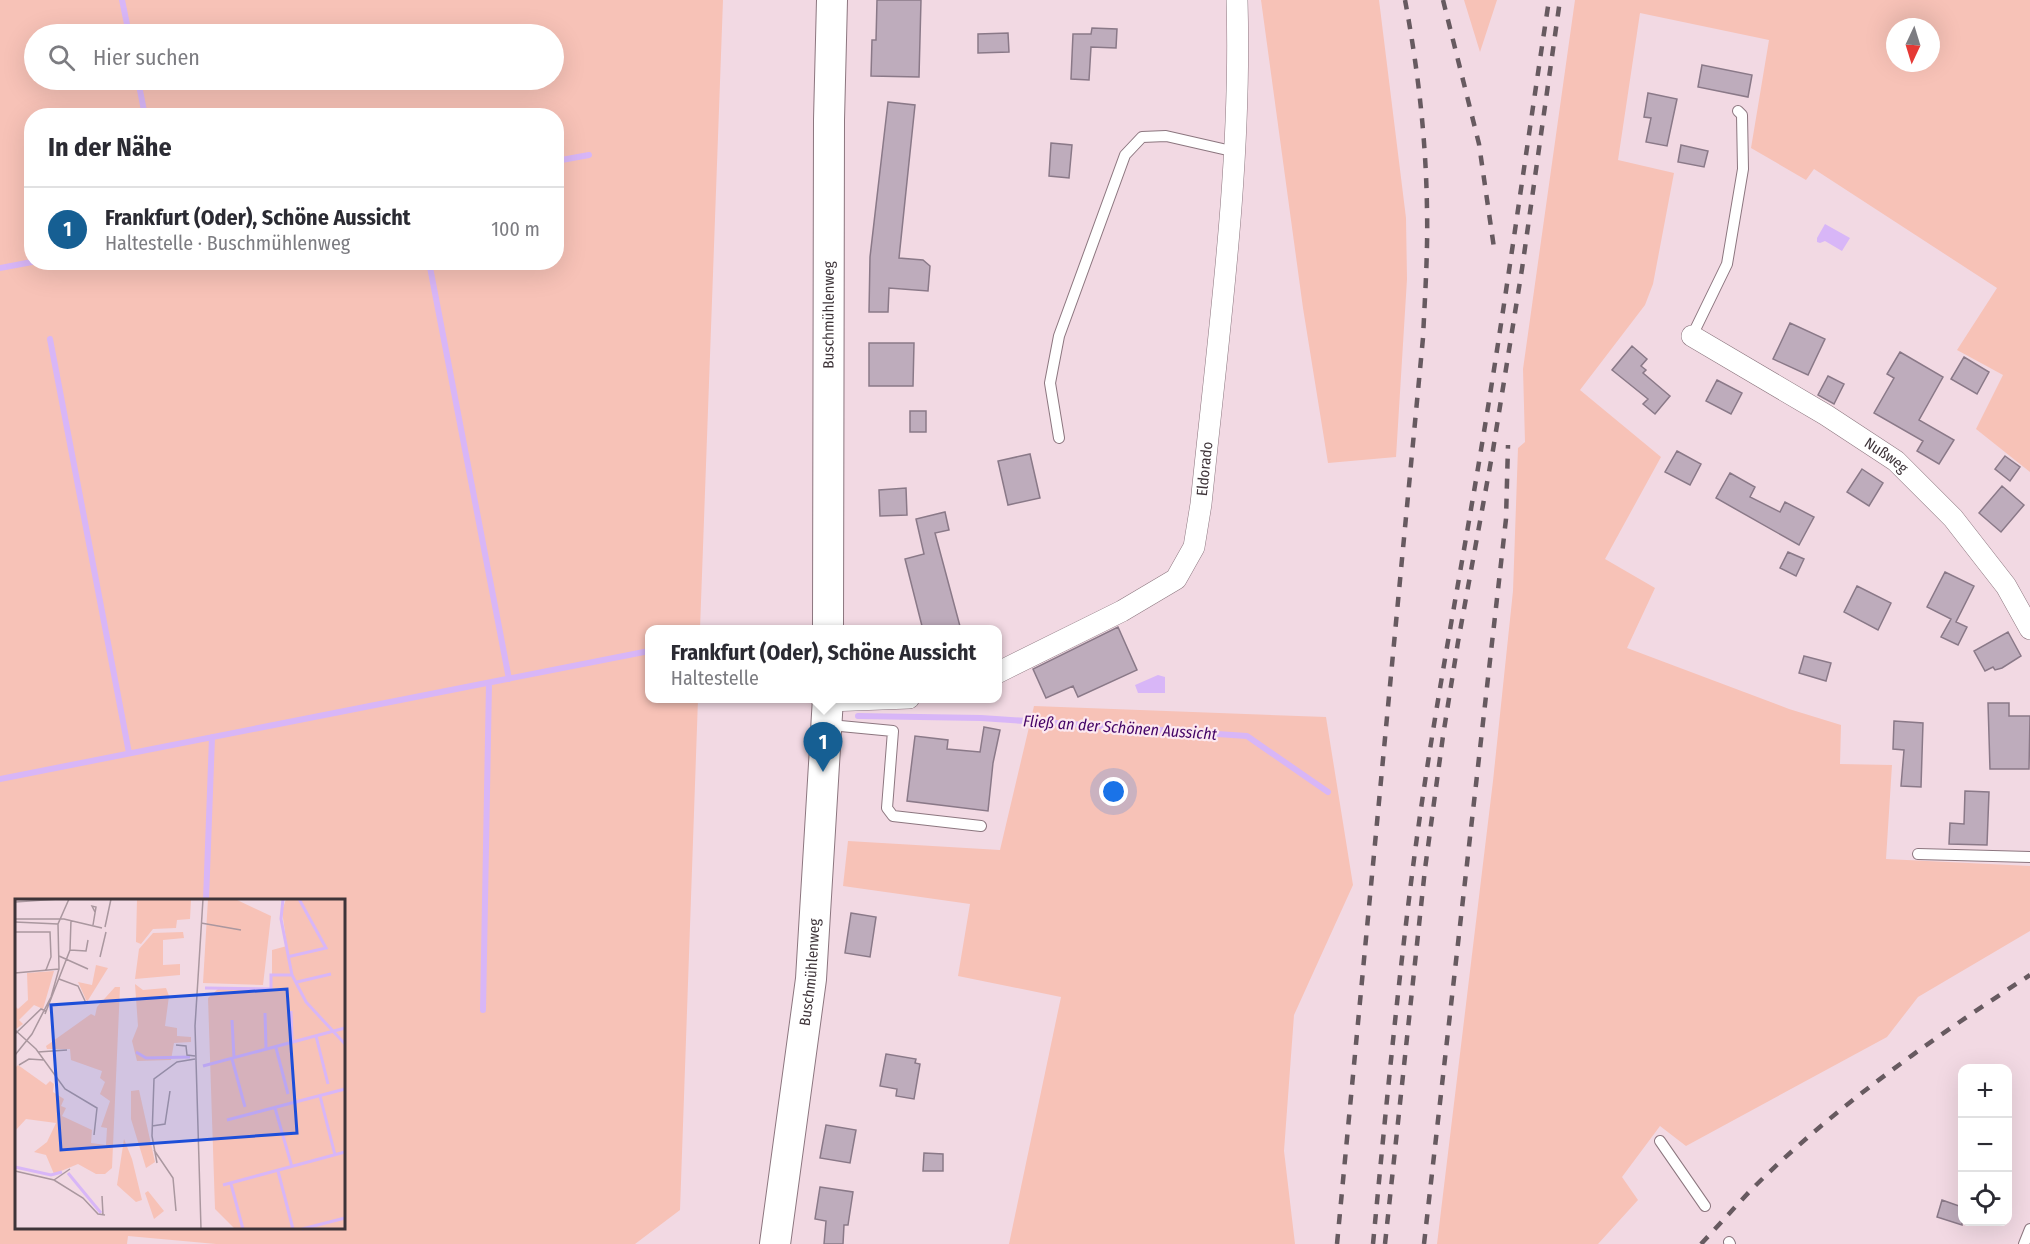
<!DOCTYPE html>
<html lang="de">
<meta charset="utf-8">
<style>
:root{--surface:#fff;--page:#f2f2f3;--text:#2b2b33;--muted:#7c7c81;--line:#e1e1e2;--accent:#165f93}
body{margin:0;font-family:"Fira Sans Condensed",sans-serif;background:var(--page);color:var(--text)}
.controls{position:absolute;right:18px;bottom:18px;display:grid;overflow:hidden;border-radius:12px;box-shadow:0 6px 24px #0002}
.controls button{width:54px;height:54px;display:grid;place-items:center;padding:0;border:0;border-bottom:2px solid var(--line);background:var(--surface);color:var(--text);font:30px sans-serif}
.compass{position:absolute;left:1886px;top:18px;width:54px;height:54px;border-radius:50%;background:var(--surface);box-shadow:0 6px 24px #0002;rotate:184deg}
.you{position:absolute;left:1114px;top:792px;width:21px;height:21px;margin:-15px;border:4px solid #fff;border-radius:50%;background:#1a73e8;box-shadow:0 0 0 9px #1a73e833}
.badge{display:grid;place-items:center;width:39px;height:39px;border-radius:50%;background:var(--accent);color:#fff;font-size:20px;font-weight:700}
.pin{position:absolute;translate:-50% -50px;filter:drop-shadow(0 2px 3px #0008)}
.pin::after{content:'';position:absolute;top:32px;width:21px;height:18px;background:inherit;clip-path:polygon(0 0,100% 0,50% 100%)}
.popup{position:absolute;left:645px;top:625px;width:357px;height:78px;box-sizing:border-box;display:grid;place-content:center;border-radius:12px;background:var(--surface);filter:drop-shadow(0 2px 4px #0005);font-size:20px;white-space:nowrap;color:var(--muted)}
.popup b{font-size:22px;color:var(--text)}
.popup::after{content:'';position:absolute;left:50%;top:100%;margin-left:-12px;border:12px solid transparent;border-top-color:var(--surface)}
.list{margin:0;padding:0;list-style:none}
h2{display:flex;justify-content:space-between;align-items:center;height:78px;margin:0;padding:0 24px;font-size:26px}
h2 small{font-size:20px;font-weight:400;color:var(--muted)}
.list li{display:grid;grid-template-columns:39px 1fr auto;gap:18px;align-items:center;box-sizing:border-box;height:84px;padding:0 24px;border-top:2px solid var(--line)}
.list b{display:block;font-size:22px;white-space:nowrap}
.list p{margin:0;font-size:20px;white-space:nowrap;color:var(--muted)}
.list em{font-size:20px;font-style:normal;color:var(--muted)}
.icon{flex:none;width:33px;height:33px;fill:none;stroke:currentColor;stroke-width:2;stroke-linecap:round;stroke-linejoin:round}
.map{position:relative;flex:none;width:2030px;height:1244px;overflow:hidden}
.search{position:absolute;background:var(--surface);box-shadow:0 6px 24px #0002;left:24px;top:24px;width:540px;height:66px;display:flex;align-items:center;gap:15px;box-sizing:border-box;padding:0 21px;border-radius:33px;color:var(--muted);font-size:22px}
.panel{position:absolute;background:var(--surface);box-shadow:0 6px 24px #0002;left:24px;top:108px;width:540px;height:162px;border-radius:24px}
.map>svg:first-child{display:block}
.green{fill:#f7c2b7;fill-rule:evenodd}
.water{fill:#d8b6f7}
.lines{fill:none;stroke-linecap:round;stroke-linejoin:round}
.stream{stroke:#d8b6f7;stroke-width:6}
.building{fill:#beacbc;stroke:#8a7988;stroke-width:1.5}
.lane-casing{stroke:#8c767f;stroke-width:12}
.street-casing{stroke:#8c767f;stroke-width:22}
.secondary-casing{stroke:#8c767f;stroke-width:32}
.lane{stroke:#fff;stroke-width:10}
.street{stroke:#fff;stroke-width:21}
.secondary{stroke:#fff;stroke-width:30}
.rail{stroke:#675a60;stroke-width:4.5;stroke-dasharray:10 10;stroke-linecap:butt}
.labels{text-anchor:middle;stroke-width:4.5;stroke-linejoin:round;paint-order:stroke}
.street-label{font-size:15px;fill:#3e3439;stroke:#fce8f0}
.water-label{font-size:16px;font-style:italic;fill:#430366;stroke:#fce8f0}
.inset-river{fill:none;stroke:#d8b6f7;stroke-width:3}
.inset-road{fill:none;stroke:#aa979f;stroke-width:1.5}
.view{fill:#1d4ed8;fill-opacity:0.15;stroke:#1d4ed8;stroke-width:3}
.inset-edge{fill:none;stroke:#3e3439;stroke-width:3}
</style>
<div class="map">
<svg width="2030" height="1244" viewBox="0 0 2030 1244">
<rect width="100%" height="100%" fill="#f2d9e3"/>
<!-- green -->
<path class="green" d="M0,0H723L700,629L649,630V698L698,699L680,1210L635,1244H216L128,1236L127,1244H0ZM554,34V80H34V34ZM32,116H556V262H32ZM344,900V1228H16V900Z
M1261,0H1379L1406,218L1407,279L1396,457L1328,463L1303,308Z
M1464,0H1497L1480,52Z
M1575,0H2030V472L1976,429L2003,375L1957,350L1997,288L1814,169L1806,180L1751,148L1769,40L1640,13L1618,160L1674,173L1653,284L1645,305L1580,390L1661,457L1605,559L1655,588L1627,648L1789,709L1841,725L1840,764L1892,765L1886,859L2030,866V931L1918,997L1887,1037L1686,1146L1660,1126L1622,1177L1638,1200L1598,1244H1437L1493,781L1513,591L1518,448L1525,442L1523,369ZM1895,27H1931V63H1895Z
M1034,706L1326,717L1353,885L1294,1015L1284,1151L1295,1244H1009L1061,997L958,976L970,904L843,886L848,841L1000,850Z"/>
<!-- water -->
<path class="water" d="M1825,224L1850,238L1842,251L1825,241L1820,243L1817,242V238Z
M1158,675L1165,677V693H1138L1135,685Z"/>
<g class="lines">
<!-- stream -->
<path class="stream" d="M122,0L129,34
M138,80L145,116
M556,161L589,155
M429,262L509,679
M0,268L32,262
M50,339L129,753
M760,630L763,629
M858,716L981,718L1247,736L1328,792
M0,779L649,651
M206,900L212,737
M483,1010L489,683"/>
</g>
<!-- building -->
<path class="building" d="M877,0H921L919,77L871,76L872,40H876Z
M1092,28L1117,29L1116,48L1091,47L1089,80L1071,79L1073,34H1091Z
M1008,33L1009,52L978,53V34Z
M1702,65L1752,75L1748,97L1698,87Z
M1648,93L1677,99L1667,146L1646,142L1651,118L1644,117Z
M888,102L915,105L899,258L923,260L930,266L928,291L889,288L888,312H869L870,257Z
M1051,143L1072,145L1069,178L1049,176Z
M1681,145L1708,151L1704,167L1678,162Z
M1790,323L1825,339L1808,375L1773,359Z
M869,343H914L913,386H869Z
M1632,346L1647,359L1641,366L1646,370L1643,373L1670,396L1655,414L1643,404L1648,399L1612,370Z
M1900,352L1943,377L1919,420L1954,440L1939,464L1917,451L1923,441L1874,413L1894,378L1887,374Z
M1964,357L1989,372L1977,394L1951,379Z
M1828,376L1844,384L1834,404L1818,395Z
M1717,380L1742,393L1731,414L1706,401Z
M910,411H926V432H910Z
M1677,451L1701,464L1690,485L1665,472Z
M1030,454L1040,498L1008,505L998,461Z
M2005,456L2020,467L2010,481L1995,469Z
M1862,469L1883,483L1869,506L1847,492Z
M1730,473L1755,487L1750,497L1780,512L1785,502L1814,517L1799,545L1716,498Z
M2002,486L2024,505L2001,532L1979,513Z
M906,488L907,515L880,516L879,490Z
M945,512L949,530L935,533L961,630H923L905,559L924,554L916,519Z
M1788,552L1804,559L1796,576L1780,568Z
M1945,572L1974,586L1956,622L1967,627L1958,645L1941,637L1951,619L1927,607Z
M1857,586L1891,603L1878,630L1844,612Z
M1118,627L1137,670L1078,697L1073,686L1046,698L1033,669Z
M2008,632L2021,656L2002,668L1995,670L1993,667L1985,671L1974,651Z
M1804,656L1831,663L1826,681L1799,673Z
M1988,703H2009V716H2030L2029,769H1990Z
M1894,721L1923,723L1921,787L1901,786L1904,750L1893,749Z
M984,727L1000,730L993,763L988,811L907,801L915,736L948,740L947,749L980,752Z
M1965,791L1989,792L1987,845L1949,844L1950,823L1964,824Z
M851,913L876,917L870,957L845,953Z
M886,1054L916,1059L915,1063L920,1064L914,1099L896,1096L897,1089L880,1086Z
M826,1125L856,1130L850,1163L820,1158Z
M924,1153L943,1154V1171H923Z
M820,1187L853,1192L848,1225H844L843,1244H824L826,1221L815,1219Z
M1942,1200L1962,1207V1225L1937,1217Z"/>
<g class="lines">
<defs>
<path id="lane" d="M1692,336L1727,264L1743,169L1742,115L1738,111
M1059,438L1050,383L1059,336L1125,155L1142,137L1166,136L1236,152
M830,725L893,731L887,808L893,816L981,826
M1918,854L2030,857
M1660,1141L1705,1206
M1729,1242L1730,1244
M2024,1244L2030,1229"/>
<g id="street">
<path id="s1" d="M1692,336L1826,415L1896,461L1953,518L2006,586L2030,629"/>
<path id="s2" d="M997,673L1122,611L1176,579L1194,547L1201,504C1218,337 1242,168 1237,0"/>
<path d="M828,701L909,698"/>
</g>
<g id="secondary">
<path id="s3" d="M828,630L829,120L832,0"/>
<path id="s4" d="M775,1244L811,979L828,698"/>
</g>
</defs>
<!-- lane casing -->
<use href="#lane" class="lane-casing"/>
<!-- street casing -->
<use href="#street" class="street-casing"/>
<!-- secondary casing -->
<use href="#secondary" class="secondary-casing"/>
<!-- lane -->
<use href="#lane" class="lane"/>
<!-- street -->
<use href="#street" class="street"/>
<!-- secondary -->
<use href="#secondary" class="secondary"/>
<!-- rail -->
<path class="rail" d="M1443,0L1479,144L1494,248
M1337,1244L1423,338C1425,295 1428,252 1427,209C1426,139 1418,69 1405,0
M1373,1244C1385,1118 1397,992 1413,867C1431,727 1458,589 1481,450C1506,300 1526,150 1549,0
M1385,1244L1425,869L1443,736L1458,642L1493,450L1522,269L1560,0
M1424,1244L1506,519L1508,445
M1701,1244C1718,1226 1734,1208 1751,1190C1834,1107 1932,1039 2030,975"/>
</g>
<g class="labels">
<!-- street labels -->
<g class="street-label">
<text dy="5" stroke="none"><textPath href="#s3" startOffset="315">Buschmühlenweg</textPath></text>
<text dy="5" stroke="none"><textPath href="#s1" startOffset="228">Nußweg</textPath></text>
<text dy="5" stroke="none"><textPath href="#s2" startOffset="318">Eldorado</textPath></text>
<text dy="5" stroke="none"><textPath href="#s4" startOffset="274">Buschmühlenweg</textPath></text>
</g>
<!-- water labels -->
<g class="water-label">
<text transform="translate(1120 727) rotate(4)" y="6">Fließ an der Schönen Aussicht</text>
</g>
</g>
<!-- overview -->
<g transform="translate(15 899)">
<rect width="330" height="330" fill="#f2d9e3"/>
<path d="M122,0L176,1L175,20L162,21L161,29L138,30L126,45L121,43ZM193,0H220L256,17L248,86L188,84ZM271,0H330V330H220L200,310L193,99L203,90L257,91V51L272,47L267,12ZM168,33L169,39L148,41V66L165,65V76L120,80L124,50L138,34ZM81,66L93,69L72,103L63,83L77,86ZM39,72L28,110L19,106L4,121L8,125L1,130L0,107L3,110L13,101L12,74ZM120,85L128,91L151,89L154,97L150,127L162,129V137L176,138V143L159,144L156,161L122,162L117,142L123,127ZM100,88H105L97,269L90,275H81L63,265L39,275L31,256L19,253L32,243L41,224L11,220L0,232V169L3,166L31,186L35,182L39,185L38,193L49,200L46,207L51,209L47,217L77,231L76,244L91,246L92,229L86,228L95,202L85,195L90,183L85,179L87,172L56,161L55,150H32L31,147L76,115L80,117L82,108ZM124,191L140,263L131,269L116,220V192ZM109,240L117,260L127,301L121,303L102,286ZM133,292L149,312L139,320L130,294Z" fill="#f7c2b7"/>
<path class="inset-river" d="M268,0L266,20L277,76L291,103L330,145M272,58L311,49L284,0M282,83L316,75M190,89L256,90V76H276M276,112L277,143M250,114L251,149M217,121L219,159M301,137L313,185M261,149L273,195M121,153L131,159L175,158M217,160L230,208M188,167L330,129M305,197L320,256M260,209L277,268M212,221L330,190M0,268L36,276L47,273M263,272L278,330M53,274L86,314M216,285L228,330M208,286L330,253M287,330L330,319"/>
<path class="inset-road" d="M0,3L44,0M0,20H49L87,29M0,23L43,25M186,24L226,31M78,26L81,8L77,7L80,13M90,28L96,0M0,33H35L36,58L31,71M55,51L71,52L73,41M44,57L73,70M85,58L91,33M0,74L44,70M44,80L63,87L71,104M30,115L55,51L56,21M0,131L21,150L50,190L82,209L79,236M0,135L26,110L31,112M161,146L171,147L172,156L180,157M23,153L52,151M0,156L17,135L36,98L44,70L43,25L54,0M4,166L14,160L29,161M137,227L150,225L155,192M139,251L158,279L161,312M142,264L137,237L139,180L162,163L180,160M0,272L39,281L68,299L83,315L90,316M39,281L55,270M87,297L88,316M186,330L180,127L188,0"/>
<path class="view" d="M272,90L282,234L46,251L36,106Z"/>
<rect width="330" height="330" class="inset-edge"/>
</g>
</svg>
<div class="controls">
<button>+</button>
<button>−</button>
<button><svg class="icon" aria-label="locate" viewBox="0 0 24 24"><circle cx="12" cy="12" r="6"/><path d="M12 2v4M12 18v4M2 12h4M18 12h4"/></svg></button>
</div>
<svg class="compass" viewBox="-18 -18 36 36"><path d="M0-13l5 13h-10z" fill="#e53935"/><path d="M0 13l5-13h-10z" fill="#7c7c81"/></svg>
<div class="you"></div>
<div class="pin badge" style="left:823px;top:772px">1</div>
<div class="popup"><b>Frankfurt (Oder), Schöne Aussicht</b>Haltestelle</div>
<div class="search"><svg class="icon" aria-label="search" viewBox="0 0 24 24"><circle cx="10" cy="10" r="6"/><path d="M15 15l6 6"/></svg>Hier suchen</div>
<section class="panel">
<h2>In der Nähe<small></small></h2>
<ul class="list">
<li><span class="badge">1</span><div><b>Frankfurt (Oder), Schöne Aussicht</b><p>Haltestelle · Buschmühlenweg</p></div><em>100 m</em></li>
</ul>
</section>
</div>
